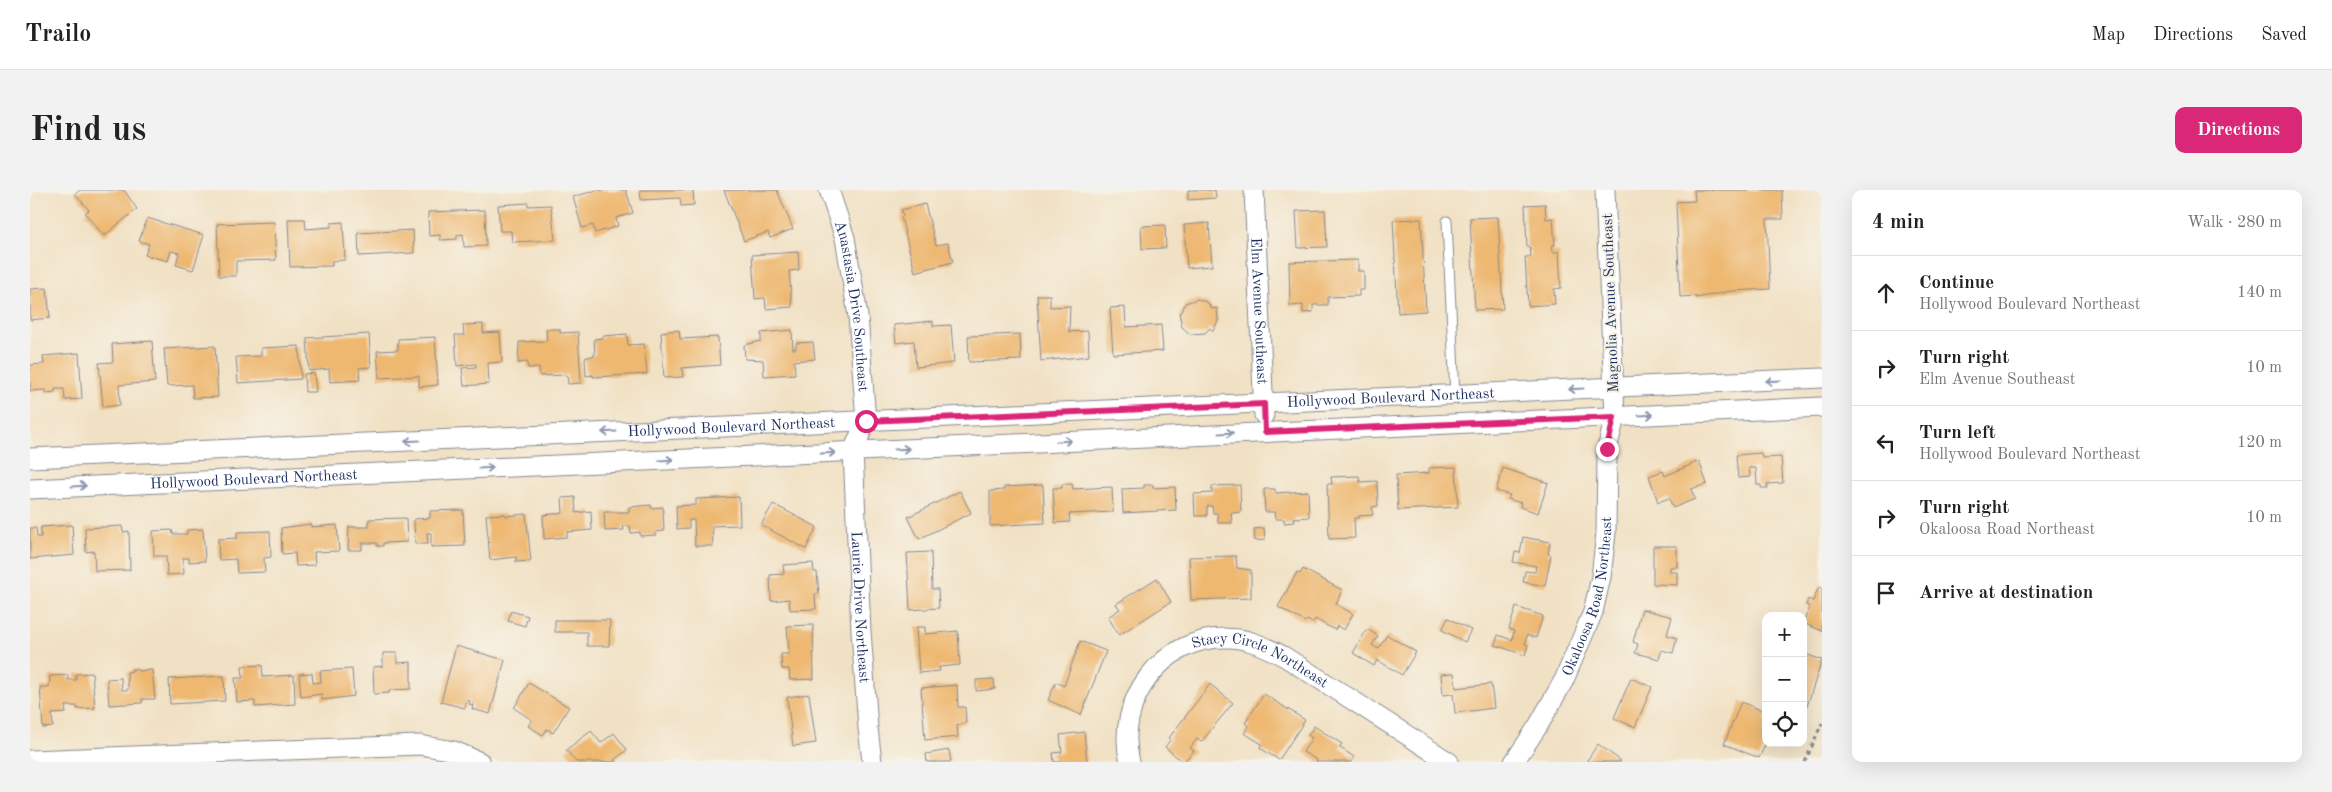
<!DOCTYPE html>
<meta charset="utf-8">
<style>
:root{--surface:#fff;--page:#f2f2f2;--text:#222;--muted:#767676;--line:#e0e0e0;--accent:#db2777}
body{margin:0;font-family:"Old Standard TT",serif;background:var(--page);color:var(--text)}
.controls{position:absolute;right:15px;bottom:15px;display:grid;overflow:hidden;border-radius:10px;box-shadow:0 5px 20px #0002}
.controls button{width:45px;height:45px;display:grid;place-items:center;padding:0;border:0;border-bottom:1px solid var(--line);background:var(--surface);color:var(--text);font:25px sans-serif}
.stop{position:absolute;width:15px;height:15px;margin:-11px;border:4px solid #db2777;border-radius:50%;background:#fff}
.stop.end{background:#db2777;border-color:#fff;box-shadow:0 1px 5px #0008}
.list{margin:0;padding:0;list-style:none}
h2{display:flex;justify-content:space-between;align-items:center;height:65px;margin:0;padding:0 20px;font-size:21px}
h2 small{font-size:16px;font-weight:400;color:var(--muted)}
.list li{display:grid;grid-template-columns:32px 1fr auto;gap:15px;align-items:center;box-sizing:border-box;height:75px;padding:0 20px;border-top:1px solid var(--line)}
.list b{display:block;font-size:19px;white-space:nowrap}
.list p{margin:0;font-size:16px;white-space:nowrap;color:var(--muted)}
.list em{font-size:16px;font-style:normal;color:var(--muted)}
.icon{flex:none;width:28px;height:28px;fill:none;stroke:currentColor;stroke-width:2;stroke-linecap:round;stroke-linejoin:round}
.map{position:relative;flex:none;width:1792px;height:572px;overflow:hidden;border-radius:10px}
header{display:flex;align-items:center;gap:30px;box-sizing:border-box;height:70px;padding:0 25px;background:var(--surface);border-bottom:1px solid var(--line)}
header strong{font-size:24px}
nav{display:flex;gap:28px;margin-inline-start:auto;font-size:18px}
.intro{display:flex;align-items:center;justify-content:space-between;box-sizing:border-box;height:120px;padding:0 30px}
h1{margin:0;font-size:35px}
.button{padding:12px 22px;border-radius:10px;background:var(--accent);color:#fff;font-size:18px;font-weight:700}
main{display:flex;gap:30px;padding:0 30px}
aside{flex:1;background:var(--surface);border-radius:10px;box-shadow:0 5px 20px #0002}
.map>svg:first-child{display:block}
.building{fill:#eeb871}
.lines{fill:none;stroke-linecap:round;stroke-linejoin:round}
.lane-casing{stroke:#868891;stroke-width:11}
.street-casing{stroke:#868891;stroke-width:21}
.path{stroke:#868891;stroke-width:3;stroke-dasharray:4 4;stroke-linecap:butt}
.lane{stroke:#fff;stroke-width:9}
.street{stroke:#fff;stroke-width:19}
.oneway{stroke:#8d97ae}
.route{stroke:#db2777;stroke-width:6}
.labels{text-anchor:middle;stroke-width:4;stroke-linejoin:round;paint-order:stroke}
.street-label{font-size:15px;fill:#1b2f5e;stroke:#f7f3e8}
</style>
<header>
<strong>Trailo</strong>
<nav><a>Map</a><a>Directions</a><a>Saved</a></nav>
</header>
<div class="intro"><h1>Find us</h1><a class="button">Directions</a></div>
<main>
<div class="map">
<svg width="1792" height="572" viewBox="0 0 1792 572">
<rect width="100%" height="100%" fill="#f7f3e8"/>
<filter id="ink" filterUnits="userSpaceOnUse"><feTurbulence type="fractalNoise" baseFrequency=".02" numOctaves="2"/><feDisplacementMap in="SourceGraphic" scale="10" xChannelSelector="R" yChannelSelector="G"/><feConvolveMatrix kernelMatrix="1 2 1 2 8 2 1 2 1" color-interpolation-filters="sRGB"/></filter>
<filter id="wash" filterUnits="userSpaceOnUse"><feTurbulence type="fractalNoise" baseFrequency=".0096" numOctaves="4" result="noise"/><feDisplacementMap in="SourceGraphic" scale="20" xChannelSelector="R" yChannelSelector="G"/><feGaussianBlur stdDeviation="1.12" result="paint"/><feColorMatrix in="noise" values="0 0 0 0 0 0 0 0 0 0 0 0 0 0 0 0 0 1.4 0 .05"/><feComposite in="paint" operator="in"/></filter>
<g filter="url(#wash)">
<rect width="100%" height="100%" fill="#f1e1c4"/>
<g id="blocks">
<!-- building -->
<path class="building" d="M50,0H94L107,19L74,46L55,23L59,20L45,4Z
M567,0H596L603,23L586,28L588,36L565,43L563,35L552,38L543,7Z
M610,0H663L664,15L651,16L650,8L611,10Z
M694,0H747L763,39L740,48L738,42L714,51Z
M1158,0H1185L1186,8L1158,10Z
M1664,0H1752L1753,29H1737L1740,99L1701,101L1666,108V106L1650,107L1646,12L1665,11Z
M498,13V16L521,15L525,50L482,52L481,41H470L468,15Z
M895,14L906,55L918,53L923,72L885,82L871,27L873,26L871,20Z
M1515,14L1516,29L1523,28L1525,55H1522L1523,62H1529L1531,98L1524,99L1525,114L1498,116L1495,67H1501L1500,57H1497L1495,15Z
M455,20L456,56L434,57L433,44L427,45V49L410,50V45L399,46L398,22Z
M1295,20L1297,57L1268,58L1266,21Z
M1468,27L1473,119L1445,120L1440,28Z
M117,28L174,45L163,80L146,75L149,63L141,61L138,71L115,65L119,54L109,51Z
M258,29H275L276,39L301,37V33L313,32L315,70L302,71V76L260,77Z
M1391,29L1396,121L1368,123L1363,30Z
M244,32L246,70L206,71V86H189L187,34Z
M1179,33L1182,76L1157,78L1154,35Z
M1135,35L1136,58L1112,59L1111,36Z
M383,40L384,63L329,66L328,43Z
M768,62L769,80L759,81L762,117L736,119L735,108L725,109L722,65Z
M1328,70V81H1334V100H1329V106L1298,107V115H1283V122L1273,123V115L1260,116L1259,72Z
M17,98L20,128L0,130V99Z
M1007,105H1020V117L1040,116L1039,142L1058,141L1059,166L1011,171Z
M1168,109L1178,113L1182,119L1187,118L1188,131L1183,141L1180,138L1175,143L1160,144L1152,137L1149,123L1152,122L1155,113Z
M1095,117L1096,137L1131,135L1133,161L1083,164L1080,118Z
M903,131V136L921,135L924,173L886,177L884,151L866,153L864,135Z
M453,134V143L470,142L472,172L458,173L459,194L434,196L432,178L446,177V174L427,176L425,145H434L433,135Z
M516,139H530V143L548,142L551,193L538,194L537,185L510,186L509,178H498L497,172L488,173L489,152L517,151Z
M649,140L650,149L688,147L690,175L652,178L653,187L634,188L631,142Z
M762,140L763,159H766V153L783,152L785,169L764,171L765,184L734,186L733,170L715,169L714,155L731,151V143Z
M339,144L341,177L329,178L330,190L300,192L299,179L279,181L277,148Z
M597,144L598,155L614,154L617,184L563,187V185L556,186L555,168L565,165L564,149L573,148V146Z
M990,144L991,170L939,172L938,146Z
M405,147L408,195L389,197V186L349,188L347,161L368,160V149Z
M122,151L125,192L89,195L90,215L73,217L69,173L83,172L82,154Z
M185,156L188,207L163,208L162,195L137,196L134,159Z
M269,156L271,189L208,193L206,167L231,166V158Z
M49,163L52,209L35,210L34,199H25V202L16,203V200L0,201V175L14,174L13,166Z
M284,183L286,202H275L274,184Z
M1731,263L1732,268L1751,267L1753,293L1737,294L1738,298H1731V295H1727L1726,278H1719L1720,287L1708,288L1706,265Z
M1669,271L1677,294L1661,299L1665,309L1643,318L1639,308L1628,312L1619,286L1633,281L1635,286Z
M1426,277L1428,317L1368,320L1366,285L1399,283V278Z
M1473,278L1518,293L1508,323L1490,317L1491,313L1478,309L1480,305L1466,301Z
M1329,286L1330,292L1347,291L1348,316L1342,317L1343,325L1329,326V328H1324L1325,348L1299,349L1297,294H1302L1301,287Z
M1032,294H1042L1043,299L1082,297L1083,322L1039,324L1040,332L1025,333L1023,298H1032Z
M1013,295L1015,333L960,336V301L974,300V297Z
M1114,295H1123V298L1145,297L1146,320L1093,323L1092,299L1114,298Z
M1210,295L1211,322L1201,323L1202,333H1188L1187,323H1183L1182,316H1177V326H1165L1164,304L1182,303V296Z
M1234,299H1245V303L1278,301L1279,327L1264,328L1265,332L1254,333V329H1245L1244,322H1235Z
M930,301L941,323L889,349L878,327Z
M545,307L546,323L561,321L562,340L537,342V347L514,349L513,325L533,323L532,308Z
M709,307L710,335L682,336L683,356H665L664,330H659V338L647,339L646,316L666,315V309Z
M743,314L787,337L776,359L731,335Z
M621,315V318L633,317L634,341L626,342V345L610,346V342L601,343L600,336H593L594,340L575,341L574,322H599V317Z
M433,320L435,356L401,357V343H397L398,354H385L384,329L400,328V321Z
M475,324L476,326L496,324L501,371L486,372V367L460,370L456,325Z
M376,328L377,352L353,353V356H347V353H332V360H318L319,337H339V329Z
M281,334V337L307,335L309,361L284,362L285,375L266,376L265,363L252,364L251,338Z
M42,335L44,365L0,369V338H6L7,347H11V337Z
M92,336L93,342L99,341L100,380L65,381L64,361L56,362L55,338Z
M1234,338L1235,350L1225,351L1224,339Z
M173,339L175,371L159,372V368H153L154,384L137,385L136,366H124L123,341L142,340L143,344H157V340Z
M240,341L241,367L234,368L235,382L207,383L206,369L189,370L188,349L207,348V342Z
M1493,347L1520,352L1518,364L1521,365L1515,396L1493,392L1495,381L1505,382L1506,376L1483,372L1485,362L1490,363Z
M1623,356H1647V377H1640V382H1647V395L1623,394Z
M901,362L902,399H908L909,418L880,420L877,363Z
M1206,366L1207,378L1221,380V408L1161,410L1159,367Z
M783,373L784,382H787L789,404H785L786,419L760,420L759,409L741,411L740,385L754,384L753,375Z
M1273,379L1312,400L1306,414L1323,424L1314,440L1307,436L1305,440L1285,429L1283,433L1277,430L1275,432L1248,417L1267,382L1270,384Z
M1127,388L1141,412L1089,445L1078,427L1090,419L1086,414Z
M1789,397L1792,399V441L1773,433L1780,417L1776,415L1778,409L1783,411Z
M1486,417L1513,426L1506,448L1497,445L1495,454L1498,455L1495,465L1465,455L1468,445L1482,450L1484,441L1479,439Z
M1612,419L1642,427L1637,445L1647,448L1643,463L1632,460L1629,469L1605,463L1608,454L1603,452Z
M481,421L498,426L495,436L478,431Z
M1418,428L1441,440L1435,452L1412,440Z
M525,430H580L579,456H557V442H525Z
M783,435L784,489L760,490L759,479H752L751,464H759L757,436Z
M886,437H895V444L928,441L930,475L909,477L910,481L889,483Z
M1337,439L1348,446L1342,455L1348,459L1357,445L1386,462L1372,485L1347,470L1344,476L1323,463Z
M1050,451L1076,461L1051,525L1018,510L1026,492L1034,496Z
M426,456L475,470L460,524L442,519L443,515L439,514L440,511L437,510L435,518L411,512Z
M353,463H367V473L381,472V499L360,500L359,503L344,504L343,477L353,476Z
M1773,463L1792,470L1777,516L1773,515Z
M232,475L233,487L264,485L265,514L225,517V511L207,512L205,488H213L212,476Z
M102,479H107L108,481L122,480L125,509H112V513L79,515L77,489L91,488L92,500H98L97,482L102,481Z
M322,479L324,506L292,510V504L271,507L269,484L282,483L283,493L291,492L290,481Z
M62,483L65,518L47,519V516H35L36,523L22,524L23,537L13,538L10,497H19L20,486L38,485V490H46V484Z
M1424,483L1426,498L1461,494L1464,518L1425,523L1423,504L1413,505L1411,484Z
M194,486L195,511L140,514L139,489Z
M1601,488L1622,497L1605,537L1584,528Z
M964,489L965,499L946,501V490Z
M499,493L539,517L523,543L517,539L513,545L498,536L502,530L484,518Z
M1180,494L1203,513L1171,552L1167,549L1160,558L1164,561L1153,572L1135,557L1141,549L1139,548Z
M927,495L928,517H935L936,533L927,536L928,547L895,550L891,498Z
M779,504L786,553L763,556L757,507Z
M1234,504L1275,530L1249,570L1230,558L1232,554L1214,543L1219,536L1215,533Z
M1711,512L1736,522V553L1729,568L1694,554Z
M1284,536L1312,554L1309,557L1324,567L1321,572H1286L1287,570L1273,562L1282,548L1278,545Z
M561,541L571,553L584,543L597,560L584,570L586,572H546L536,560Z
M1054,542L1057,572H1024L1023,563L1032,562L1030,545Z
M1568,554L1591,571L1590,572H1556Z
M919,560L921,572H897L896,564Z"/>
</g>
</g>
<g filter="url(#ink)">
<use href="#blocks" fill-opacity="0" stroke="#868891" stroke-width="1"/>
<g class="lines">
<defs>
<path id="lane" d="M1417,31L1425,205"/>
<g id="street">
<path id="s1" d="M799,0L815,48L828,126L836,231L823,261L831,441L838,538L842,572"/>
<path id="s2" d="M1224,0L1234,225"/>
<path id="s3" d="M0,268L1792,188"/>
<path id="s4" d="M0,299L1792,217"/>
<path d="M0,570L390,555L424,561L450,572"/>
<path id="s5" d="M1100,572C1084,512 1133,446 1197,448C1218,448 1236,457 1255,467L1419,572"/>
<path id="s6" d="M1484,572L1508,536L1534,490L1563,422L1571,387L1576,343L1577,259L1585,227L1575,0"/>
</g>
</defs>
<!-- lane casing -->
<use href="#lane" class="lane-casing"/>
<!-- street casing -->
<use href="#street" class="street-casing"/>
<!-- path -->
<path class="path" d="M1775,572L1792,533"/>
<!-- lane -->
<use href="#lane" class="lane"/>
<!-- street -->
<use href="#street" class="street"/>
</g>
<!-- one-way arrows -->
<defs><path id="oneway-shaft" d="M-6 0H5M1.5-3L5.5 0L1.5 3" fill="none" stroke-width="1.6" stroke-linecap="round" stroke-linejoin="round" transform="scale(1.25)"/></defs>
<g class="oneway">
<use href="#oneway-shaft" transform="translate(1743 191) rotate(177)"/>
<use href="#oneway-shaft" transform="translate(1546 199) rotate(177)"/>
<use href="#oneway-shaft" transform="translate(1616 225) rotate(-3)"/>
<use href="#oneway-shaft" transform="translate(579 242) rotate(177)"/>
<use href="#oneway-shaft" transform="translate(1196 243) rotate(-3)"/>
<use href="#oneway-shaft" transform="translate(382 251) rotate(177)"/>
<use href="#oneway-shaft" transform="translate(1034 251) rotate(-3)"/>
<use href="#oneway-shaft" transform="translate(872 259) rotate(-3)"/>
<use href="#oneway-shaft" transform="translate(798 263) rotate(-3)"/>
<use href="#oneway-shaft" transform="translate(636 270) rotate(-3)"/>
<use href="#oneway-shaft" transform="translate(456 278) rotate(-3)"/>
<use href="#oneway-shaft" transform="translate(49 296) rotate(-3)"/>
</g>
</g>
<g class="lines" filter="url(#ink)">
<!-- route -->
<path class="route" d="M836,231L1234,214L1235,242L1584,227L1577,259"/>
</g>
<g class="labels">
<!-- street labels -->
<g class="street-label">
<text transform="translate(1580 113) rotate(-92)" y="5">Magnolia Avenue Southeast</text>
<text dy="5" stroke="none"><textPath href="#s1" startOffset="119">Anastasia Drive Southeast</textPath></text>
<text dy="5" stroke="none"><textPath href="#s2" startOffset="121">Elm Avenue Southeast</textPath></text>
<text dy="5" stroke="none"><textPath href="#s3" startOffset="1362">Hollywood Boulevard Northeast</textPath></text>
<text dy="5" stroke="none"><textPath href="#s3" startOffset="702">Hollywood Boulevard Northeast</textPath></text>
<text dy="5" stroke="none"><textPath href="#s4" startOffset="224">Hollywood Boulevard Northeast</textPath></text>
<text dy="5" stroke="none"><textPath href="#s6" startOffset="184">Okaloosa Road Northeast</textPath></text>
<text dy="5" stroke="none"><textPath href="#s1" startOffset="424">Laurie Drive Northeast</textPath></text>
<text dy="5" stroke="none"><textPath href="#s5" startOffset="219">Stacy Circle Northeast</textPath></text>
</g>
</g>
</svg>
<div class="controls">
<button>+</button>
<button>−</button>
<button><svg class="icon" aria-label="locate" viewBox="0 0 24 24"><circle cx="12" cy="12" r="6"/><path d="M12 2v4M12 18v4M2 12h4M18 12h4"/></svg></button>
</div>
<div class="stop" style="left:836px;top:231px"></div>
<div class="stop end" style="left:1577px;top:259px"></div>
</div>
<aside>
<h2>4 min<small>Walk · 280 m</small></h2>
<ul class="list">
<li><svg class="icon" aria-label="ahead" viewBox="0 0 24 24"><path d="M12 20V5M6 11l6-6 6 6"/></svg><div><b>Continue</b><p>Hollywood Boulevard Northeast</p></div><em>140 m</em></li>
<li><svg class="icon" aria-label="right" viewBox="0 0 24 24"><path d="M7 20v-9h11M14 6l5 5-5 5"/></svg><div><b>Turn right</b><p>Elm Avenue Southeast</p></div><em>10 m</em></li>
<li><svg class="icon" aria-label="left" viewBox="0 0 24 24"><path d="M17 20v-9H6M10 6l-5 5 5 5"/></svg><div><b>Turn left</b><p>Hollywood Boulevard Northeast</p></div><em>120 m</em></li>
<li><svg class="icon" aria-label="right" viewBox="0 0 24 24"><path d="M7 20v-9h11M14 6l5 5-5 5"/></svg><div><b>Turn right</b><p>Okaloosa Road Northeast</p></div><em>10 m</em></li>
<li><svg class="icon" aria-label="arrive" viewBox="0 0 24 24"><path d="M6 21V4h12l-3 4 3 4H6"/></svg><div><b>Arrive at destination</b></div></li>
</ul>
</aside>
</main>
